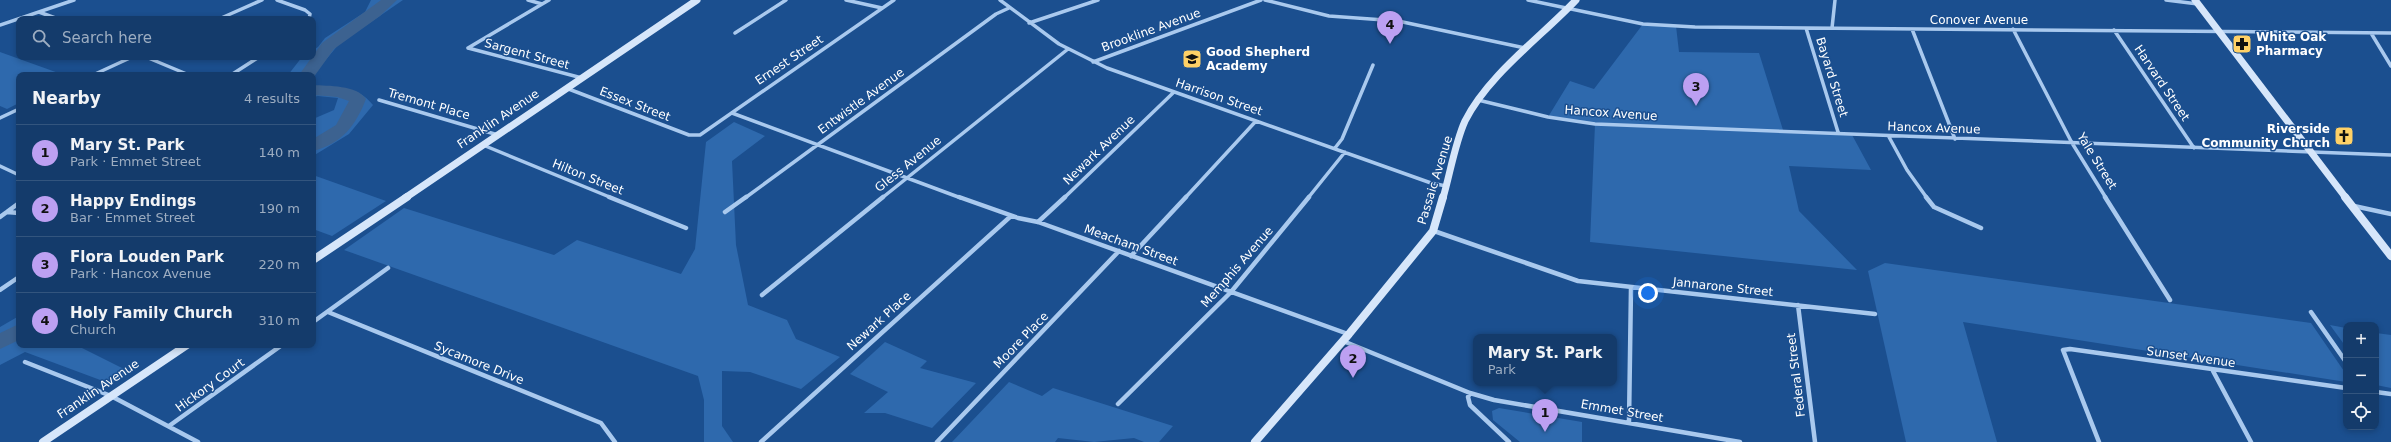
<!DOCTYPE html>
<meta charset="utf-8">
<style>
:root{--surface:#143b6b;--page:#214673;--text:#f1f3f6;--muted:#9dadc1;--line:#33557e;--accent:#bca0f2}
body{margin:0;font-family:"DejaVu Sans",sans-serif;background:var(--page);color:var(--text)}
.controls{position:absolute;right:12px;bottom:12px;display:grid;overflow:hidden;border-radius:8px;box-shadow:0 2px 6px #0003}
.controls button{width:36px;height:36px;display:grid;place-items:center;padding:0;border:0;border-bottom:1px solid var(--line);background:var(--surface);color:var(--text);font:20px sans-serif}
.you{position:absolute;left:1648px;top:293px;width:14px;height:14px;margin:-10px;border:3px solid #fff;border-radius:50%;background:#1a73e8;box-shadow:0 0 0 6px #1a73e833}
.badge{display:grid;place-items:center;width:26px;height:26px;border-radius:50%;background:var(--accent);color:#111;font-size:13px;font-weight:700}
.pin{position:absolute;translate:-50% -33px;filter:drop-shadow(0 1px 2px #0008)}
.pin::after{content:'';position:absolute;top:21px;width:14px;height:12px;background:inherit;clip-path:polygon(0 0,100% 0,50% 100%)}
.popup{position:absolute;left:1473px;top:334px;width:144px;height:52px;box-sizing:border-box;display:grid;place-content:center;border-radius:8px;background:var(--surface);filter:drop-shadow(0 1px 3px #0005);font-size:13px;white-space:nowrap;color:var(--muted)}
.popup b{font-size:15px;color:var(--text)}
.popup::after{content:'';position:absolute;left:50%;top:100%;margin-left:-8px;border:8px solid transparent;border-top-color:var(--surface)}
.list{margin:0;padding:0;list-style:none}
h2{display:flex;justify-content:space-between;align-items:center;height:52px;margin:0;padding:0 16px;font-size:17px}
h2 small{font-size:13px;font-weight:400;color:var(--muted)}
.list li{display:grid;grid-template-columns:26px 1fr auto;gap:12px;align-items:center;box-sizing:border-box;height:56px;padding:0 16px;border-top:1px solid var(--line)}
.list b{display:block;font-size:15px;white-space:nowrap}
.list p{margin:0;font-size:13px;white-space:nowrap;color:var(--muted)}
.list em{font-size:13px;font-style:normal;color:var(--muted)}
.icon{flex:none;width:22px;height:22px;fill:none;stroke:currentColor;stroke-width:2;stroke-linecap:round;stroke-linejoin:round}
.map{position:relative;flex:none;width:2391px;height:442px;overflow:hidden}
.search{position:absolute;background:var(--surface);box-shadow:0 2px 6px #0003;left:16px;top:16px;width:300px;height:44px;display:flex;align-items:center;gap:10px;box-sizing:border-box;padding:0 14px;border-radius:8px;color:var(--muted);font-size:15px}
.panel{position:absolute;background:var(--surface);box-shadow:0 2px 6px #0003;left:16px;top:72px;width:300px;height:276px;border-radius:8px}
.map>svg:first-child{display:block}
.green{fill:#2e69ad}
.lines{fill:none;stroke-linecap:round;stroke-linejoin:round}
.river{fill:#3c6290;fill-rule:evenodd}
.street-far1{stroke:#a9c9ee;stroke-width:3.5}
.street{stroke:#a9c9ee;stroke-width:4.5}
.secondary-far1{stroke:#d6e6fa;stroke-width:7}
.secondary{stroke:#d6e6fa;stroke-width:8}
.labels{text-anchor:middle;stroke-width:3;stroke-linejoin:round;paint-order:stroke}
.street-label{font-size:12px;fill:#fff;stroke:#1b4f8f}
.poi-label{font-size:12px;font-weight:bold;fill:#fff;stroke:#1b4f8f;text-anchor:start}
</style>
<div class="map">
<svg width="2391" height="442" viewBox="0 0 2391 442">
<rect width="100%" height="100%" fill="#1b4f8f"/>
<!-- green -->
<path class="green" d="M371,0H403L339,44L313,75H288L302,57H313V50L318,47L325,38L365,12Z
M1643,24L1676,26L1679,52L1759,53L1783,130L1851,133L1871,170L1789,166L1799,211L1857,270L1590,242L1595,124L1548,117L1570,81L1594,89Z
M0,52L64,75H19V103L7,109L0,106Z
M313,83L315,86C339,91 355,83 373,105L349,134L313,156V119L334,110L338,98L318,96L313,97Z
M734,122L765,136L732,161L736,245L748,305L787,320L796,339L840,357L801,389L750,372L722,371V426L733,442H704V400L698,376L344,250L404,208L554,255L577,240L681,274L695,249L706,142Z
M313,175L386,201L332,236L313,229Z
M1885,263L2311,323L2346,374V382L1963,322L1997,442H1906L1868,271Z
M19,316V345H76L130,372L111,384L25,352L0,365V327Z
M2330,325L2346,328V347Z
M2376,333L2391,335V388L2376,385Z
M885,342L927,361L920,368L976,383L932,428L885,413H864L888,392L850,374Z
M1009,382L1042,396L1053,388L1173,426L1159,442H1144L1134,438L1094,442L1058,438L1055,442H952Z
M1499,408L1582,422V442H1520L1493,420L1492,411Z"/>
<g class="lines">
<!-- river -->
<path class="river" d="M381,0H397L380,16L334,49L313,78V75H299L322,43Z
M313,85C328,86 357,85 366,99C356,125 342,144 313,151V139L336,125L349,101L337,97L313,95Z
M19,324V340L0,349V333Z"/>
<!-- street-far1 -->
<path class="street-far1" d="M277,0L305,10L310,14L309,19
M528,0L542,4
M846,0L882,8
M1000,0L1059,44L1107,68L1431,183L1446,186
M1265,0L1329,16L1398,21L1525,48
M1528,0L1643,24L1695,27L2391,33
M2166,0L2198,4
M39,12L58,19
M219,19L262,0
M1029,23L1098,0
M0,25L74,0
M1806,28L1838,132
M1832,28L1835,0
M1912,29L1955,139
M2013,29L2072,143L2106,198
M2114,30L2194,148
M735,33L786,0
M2371,33L2391,66
M468,48L582,78
M468,48L549,0
M146,57L189,75
M1093,62L1261,0
M93,75L132,57
M231,75L259,57
M566,88L689,135H700L894,0
M379,100L498,135
M1478,100L1548,117L1595,124L2391,155
M732,113L961,198
M0,118L19,109
M1889,137L1907,170L1927,198
M483,145L612,198
M1335,148L1342,139L1373,65
M0,166L19,175
M745,198L996,14L1009,8
M882,198L1068,49
M1064,198L1174,92
M1185,198L1256,121
M1308,198L1345,152"/>
<!-- street -->
<path class="street" d="M609,197L686,228
M959,197L1018,218L1038,222L1348,334
M1926,197L1934,207L1981,228
M2105,197L2170,300
M2354,206L2391,214
M7,212L19,213
M725,212L746,197
M0,217L19,203
M1038,222L1065,197
M1434,231L1578,281L1875,314
M1131,256L1186,197
M0,290L19,277
M762,295L883,197
M1798,305L1815,442
M328,312L601,423L615,442
M2311,312L2346,362
M313,322L388,268
M1343,341L1470,393L1494,400L1740,442
M25,362L111,396L198,442
M2213,371L2251,442
M2376,392L2391,394
M1470,393L1468,397L1470,405L1509,442
M1118,404L1231,292L1309,197
M1629,422L1631,288
M169,426L282,345
M761,442L1011,216
M937,442L1119,251
M2099,442L2063,350L2070,349L2346,388"/>
<!-- secondary-far1 -->
<path class="secondary-far1" d="M2195,0L2346,198
M405,198L697,0
M1443,198C1450,174 1455,143 1465,121C1488,75 1541,37 1576,0"/>
<!-- secondary -->
<path class="secondary" d="M2345,197L2391,256
M313,260L407,197
M43,442L187,345
M1255,442L1349,334L1433,231L1443,197"/>
</g>
<!-- icons -->
<defs>
<symbol id="pharmacy-square" viewBox="-11 -11 22 22"><rect x="-9" y="-9" width="18" height="18" rx="4" fill="#ffd166" stroke="#1b4f8f"/><path d="M-2-6h4v4h4v4h-4v4h-4v-4h-4v-4h4Z" fill="#111"/></symbol>
<symbol id="school-square" viewBox="-11 -11 22 22"><rect x="-9" y="-9" width="18" height="18" rx="4" fill="#ffd166" stroke="#1b4f8f"/><path d="M0-5L7-2L0 1L-7-2ZM-4 1L0 2.5L4 1V4Q0 6-4 4Z" fill="#111"/></symbol>
<symbol id="church-square" viewBox="-11 -11 22 22"><rect x="-9" y="-9" width="18" height="18" rx="4" fill="#ffd166" stroke="#1b4f8f"/><path d="M-1.2-6h2.4v3.5h3.3v2.4h-3.3V6h-2.4V-.1h-3.3v-2.4h3.3Z" fill="#111"/></symbol>
</defs>
<g fill-rule="evenodd">
<use href="#pharmacy-square" x="2231" y="33" width="22" height="22"/>
<use href="#school-square" x="1181" y="48" width="22" height="22"/>
<use href="#church-square" x="2333" y="125" width="22" height="22"/>
</g>
<g class="labels">
<!-- street labels -->
<g class="street-label">
<text x="1979" y="24">Conover Avenue</text>
<text transform="translate(1151 30) rotate(-20)" y="4">Brookline Avenue</text>
<text transform="translate(527 54) rotate(15)" y="4">Sargent Street</text>
<text transform="translate(789 60) rotate(-34)" y="4">Ernest Street</text>
<text transform="translate(1832 77) rotate(73)" y="4">Bayard Street</text>
<text transform="translate(2162 83) rotate(56)" y="4">Harvard Street</text>
<text transform="translate(1219 97) rotate(19)" y="4">Harrison Street</text>
<text transform="translate(861 101) rotate(-36)" y="4">Entwistle Avenue</text>
<text transform="translate(429 104) rotate(16)" y="4">Tremont Place</text>
<text transform="translate(635 104) rotate(21)" y="4">Essex Street</text>
<text transform="translate(1611 113) rotate(4)" y="4">Hancox Avenue</text>
<text transform="translate(498 119) rotate(-34)" y="4">Franklin Avenue</text>
<text transform="translate(1934 128) rotate(2)" y="4">Hancox Avenue</text>
<text transform="translate(1099 150) rotate(-44)" y="4">Newark Avenue</text>
<text transform="translate(2097 161) rotate(58)" y="4">Yale Street</text>
<text transform="translate(908 164) rotate(-39)" y="4">Gless Avenue</text>
<text transform="translate(588 177) rotate(22)" y="4">Hilton Street</text>
<text transform="translate(1435 180) rotate(-73)" y="4">Passaic Avenue</text>
<text transform="translate(1131 245) rotate(20)" y="4">Meacham Street</text>
<text transform="translate(1237 267) rotate(-49)" y="4">Memphis Avenue</text>
<text transform="translate(1723 287) rotate(6)" y="4">Jannarone Street</text>
<text transform="translate(879 321) rotate(-42)" y="4">Newark Place</text>
<text transform="translate(1021 340) rotate(-46)" y="4">Moore Place</text>
<text transform="translate(2191 357) rotate(8)" y="4">Sunset Avenue</text>
<text transform="translate(479 363) rotate(22)" y="4">Sycamore Drive</text>
<text transform="translate(1796 375) rotate(-97)" y="4">Federal Street</text>
<text transform="translate(210 385) rotate(-36)" y="4">Hickory Court</text>
<text transform="translate(98 389) rotate(-34)" y="4">Franklin Avenue</text>
<text transform="translate(1622 411) rotate(10)" y="4">Emmet Street</text>
</g>
<!-- poi labels -->
<g class="poi-label">
<text x="2256" y="41">White Oak<tspan x="2256" dy="14">Pharmacy</tspan></text>
<text x="1206" y="56">Good Shepherd<tspan x="1206" dy="14">Academy</tspan></text>
<text x="2330" y="133" text-anchor="end">Riverside<tspan x="2330" dy="14">Community Church</tspan></text>
</g>
</g>
</svg>
<div class="controls">
<button>+</button>
<button>−</button>
<button><svg class="icon" aria-label="locate" viewBox="0 0 24 24"><circle cx="12" cy="12" r="6"/><path d="M12 2v4M12 18v4M2 12h4M18 12h4"/></svg></button>
</div>
<div class="you"></div>
<div class="pin badge" style="left:1545px;top:432px">1</div>
<div class="popup"><b>Mary St. Park</b>Park</div>
<div class="pin badge" style="left:1353px;top:378px">2</div>
<div class="pin badge" style="left:1696px;top:106px">3</div>
<div class="pin badge" style="left:1390px;top:44px">4</div>
<div class="search"><svg class="icon" aria-label="search" viewBox="0 0 24 24"><circle cx="10" cy="10" r="6"/><path d="M15 15l6 6"/></svg>Search here</div>
<section class="panel">
<h2>Nearby<small>4 results</small></h2>
<ul class="list">
<li><span class="badge">1</span><div><b>Mary St. Park</b><p>Park · Emmet Street</p></div><em>140 m</em></li>
<li><span class="badge">2</span><div><b>Happy Endings</b><p>Bar · Emmet Street</p></div><em>190 m</em></li>
<li><span class="badge">3</span><div><b>Flora Louden Park</b><p>Park · Hancox Avenue</p></div><em>220 m</em></li>
<li><span class="badge">4</span><div><b>Holy Family Church</b><p>Church</p></div><em>310 m</em></li>
</ul>
</section>
</div>
